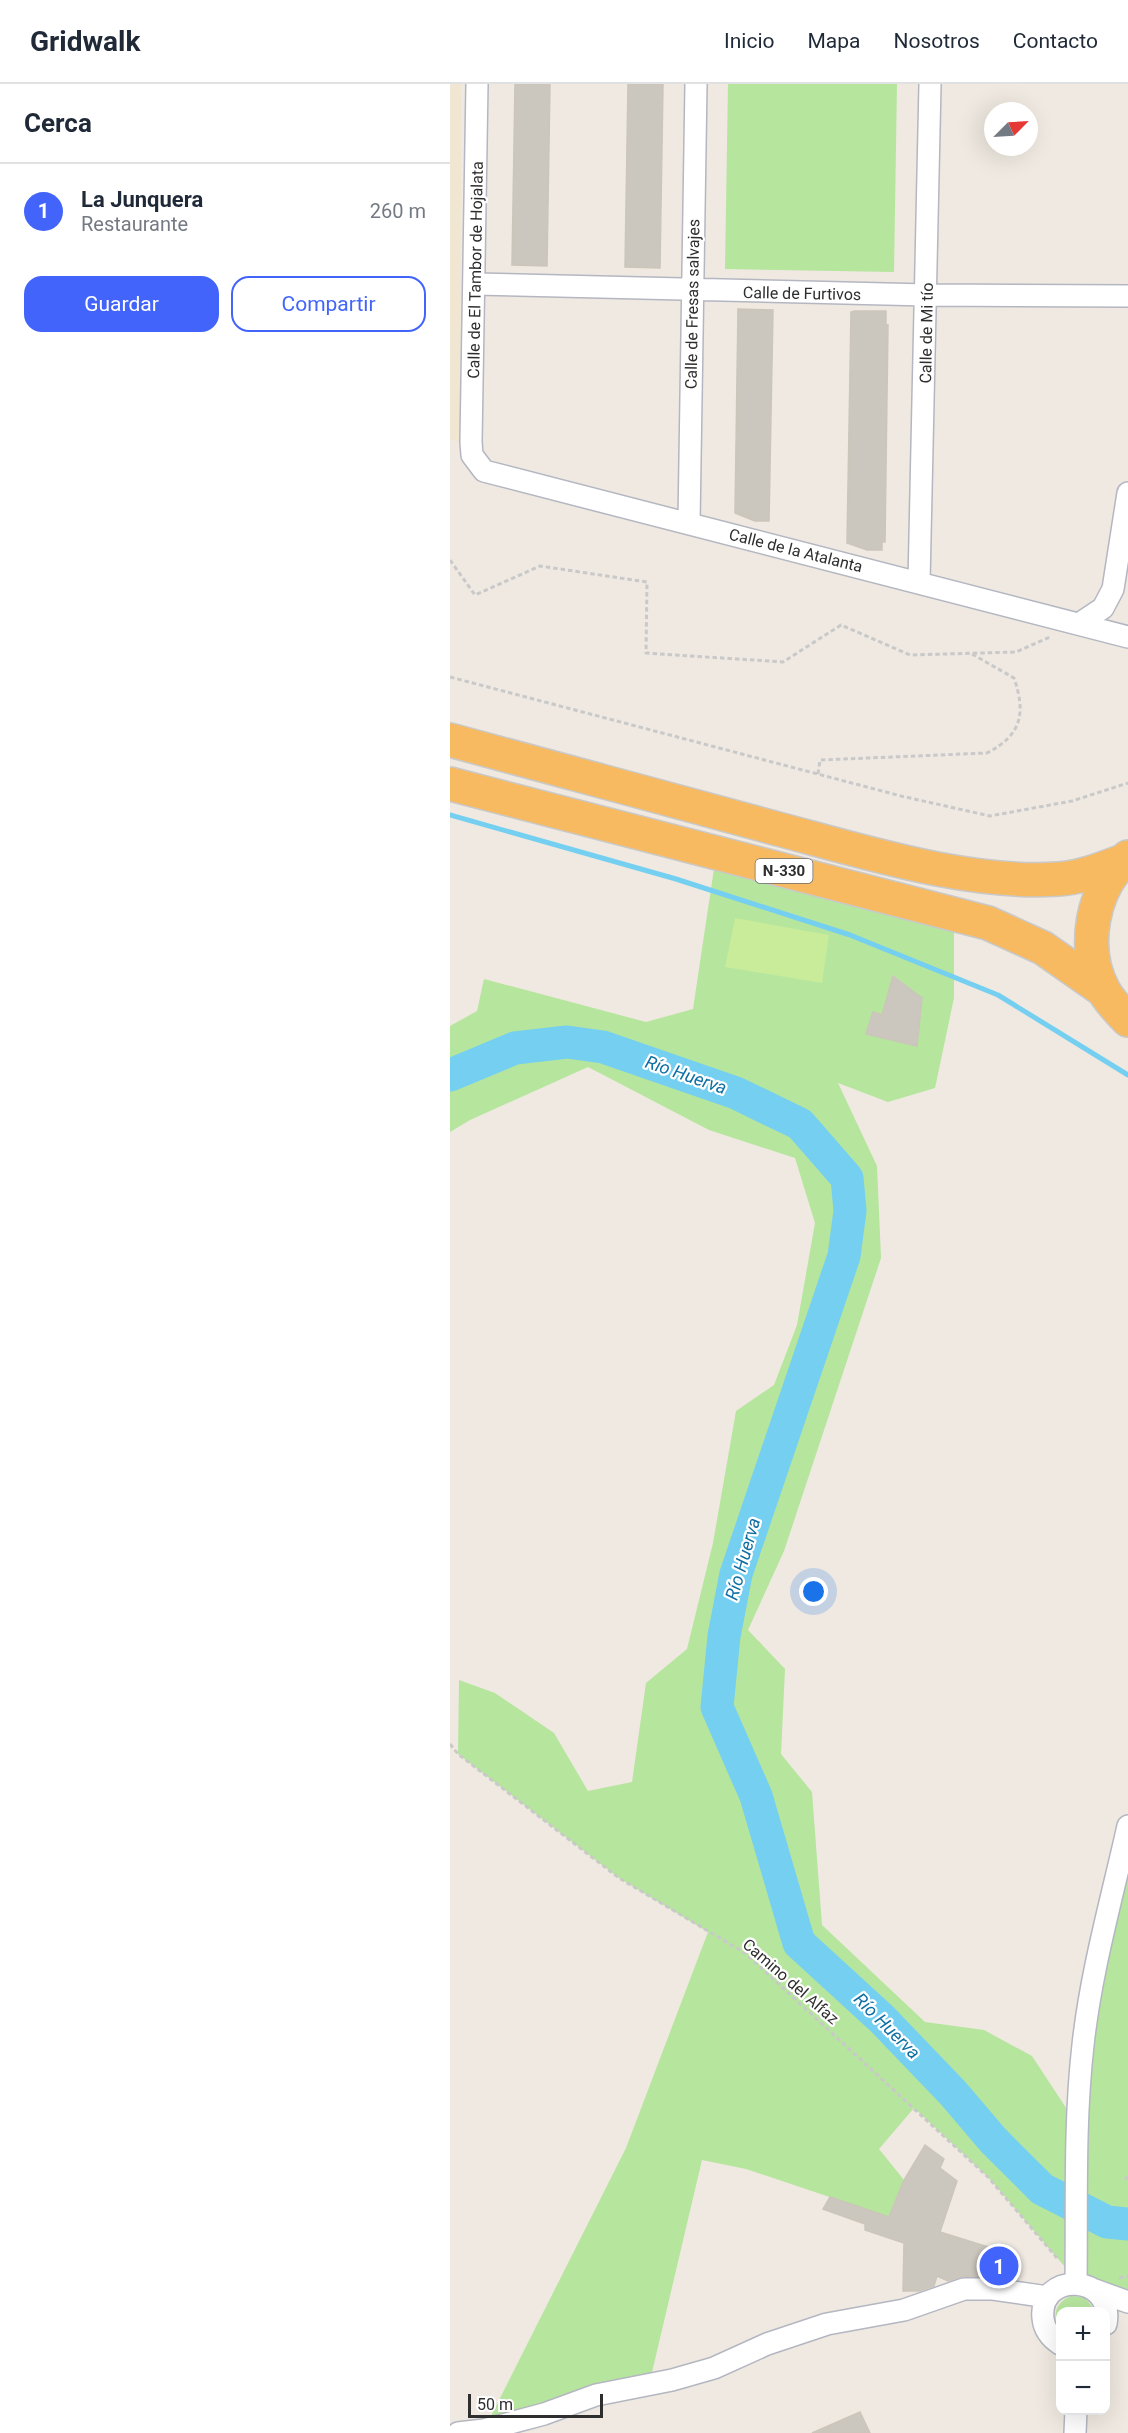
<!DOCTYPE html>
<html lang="es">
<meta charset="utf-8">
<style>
:root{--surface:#fff;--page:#f2f2f3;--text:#1f2937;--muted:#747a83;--line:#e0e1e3;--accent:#4264fb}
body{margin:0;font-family:Roboto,sans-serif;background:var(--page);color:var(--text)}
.controls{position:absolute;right:18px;bottom:18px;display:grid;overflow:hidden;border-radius:12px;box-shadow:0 6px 24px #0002}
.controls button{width:54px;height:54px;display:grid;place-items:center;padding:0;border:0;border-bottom:2px solid var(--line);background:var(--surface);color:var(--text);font:30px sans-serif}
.compass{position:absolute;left:534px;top:18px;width:54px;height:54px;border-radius:50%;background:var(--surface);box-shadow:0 6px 24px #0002;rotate:66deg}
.scale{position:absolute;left:18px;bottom:15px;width:135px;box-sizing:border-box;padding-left:6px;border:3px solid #2e2e2e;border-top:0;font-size:16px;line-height:21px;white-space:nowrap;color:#2e2e2e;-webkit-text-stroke:4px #fff;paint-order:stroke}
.you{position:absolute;left:364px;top:1508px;width:21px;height:21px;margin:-15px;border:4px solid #fff;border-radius:50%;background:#1a73e8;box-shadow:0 0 0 9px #1a73e833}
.badge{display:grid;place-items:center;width:39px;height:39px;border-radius:50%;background:var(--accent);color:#fff;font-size:20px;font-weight:700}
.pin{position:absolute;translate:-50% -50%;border:3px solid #fff;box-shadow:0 2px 6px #0006}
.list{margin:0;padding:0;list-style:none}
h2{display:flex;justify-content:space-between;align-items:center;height:78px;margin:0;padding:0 24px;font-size:26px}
h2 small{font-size:20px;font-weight:400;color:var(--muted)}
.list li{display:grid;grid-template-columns:39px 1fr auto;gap:18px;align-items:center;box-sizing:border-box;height:96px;padding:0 24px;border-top:2px solid var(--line)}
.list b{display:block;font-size:22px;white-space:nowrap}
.list p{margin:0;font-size:20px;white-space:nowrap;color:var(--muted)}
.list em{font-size:20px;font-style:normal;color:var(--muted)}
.actions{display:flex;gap:12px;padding:18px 24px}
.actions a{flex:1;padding:14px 0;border:2px solid var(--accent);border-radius:18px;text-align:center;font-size:21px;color:var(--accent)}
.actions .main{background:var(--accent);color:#fff}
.map{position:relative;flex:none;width:678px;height:2349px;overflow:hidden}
header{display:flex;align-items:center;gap:36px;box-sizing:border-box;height:84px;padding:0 30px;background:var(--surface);border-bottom:2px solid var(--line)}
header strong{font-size:28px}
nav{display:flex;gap:33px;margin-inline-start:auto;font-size:21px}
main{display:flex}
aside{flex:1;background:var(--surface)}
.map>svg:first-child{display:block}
.education{fill:#f0e6d1}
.green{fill:#b6e59e;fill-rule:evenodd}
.pitch{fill:#c9ec9a}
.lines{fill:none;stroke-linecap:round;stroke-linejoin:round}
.stream{stroke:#75cff0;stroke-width:5}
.river{stroke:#75cff0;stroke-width:33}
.building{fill:#cbc7bf;stroke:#cbc5ba;stroke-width:1.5}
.minor-casing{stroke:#b4b7c1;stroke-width:24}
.trunk-casing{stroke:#c9c9c9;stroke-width:36}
.path{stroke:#c9c9c9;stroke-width:3;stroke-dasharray:4.5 3;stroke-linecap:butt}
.minor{stroke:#fff;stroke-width:21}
.trunk{stroke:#f8ba60;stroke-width:33}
.labels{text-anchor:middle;stroke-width:4.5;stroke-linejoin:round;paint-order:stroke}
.shield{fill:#fff;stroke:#6d6d6d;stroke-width:1.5}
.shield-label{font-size:15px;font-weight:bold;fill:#2e2e2e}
.street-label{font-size:16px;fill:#2e2e2e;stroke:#fff}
.water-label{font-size:18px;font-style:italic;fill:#0d6fa3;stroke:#fff}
</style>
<header>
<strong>Gridwalk</strong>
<nav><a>Inicio</a><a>Mapa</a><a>Nosotros</a><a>Contacto</a></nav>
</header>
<main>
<aside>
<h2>Cerca<small></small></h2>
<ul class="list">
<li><span class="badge">1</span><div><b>La Junquera</b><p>Restaurante</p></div><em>260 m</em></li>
</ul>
<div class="actions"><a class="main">Guardar</a><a>Compartir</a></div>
</aside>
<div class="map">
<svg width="678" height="2349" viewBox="0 0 678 2349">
<rect width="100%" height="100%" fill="#efe9e1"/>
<!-- education -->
<path class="education" d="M0,0H11L10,358L0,355Z"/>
<!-- green -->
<path class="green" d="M278,0H447L444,188L275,185Z
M265,778L504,837V914L485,1004L438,1018L388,999L427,1082L431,1174L334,1467L298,1546L335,1585L331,1670L362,1708L372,1841L475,1938L534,1946L582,1972L626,2039L678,1742V2218L626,2199L615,2183L538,2093L464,2024L429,2065L454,2096L439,2133L296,2085L252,2076L199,2301L34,2346L176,2064L258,1848L169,1794L8,1670L9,1596L45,1609L104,1649L138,1707L182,1698L196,1599L237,1565L263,1459L286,1327L324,1301L347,1241L365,1139L345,1074L259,1046L138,983L20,1036L0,1048V942L27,927L34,895L196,938L243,925ZM444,892L472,914L467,961L416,950L423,928L449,937Z
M621,2212L634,2213L646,2227L610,2228V2245C601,2232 606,2218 621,2212Z"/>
<!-- pitch -->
<path class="pitch" d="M285,834L379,851L372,899L275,883Z"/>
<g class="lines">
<!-- stream -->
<path class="stream" d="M0,731L226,795L400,851L548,911L678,991"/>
<!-- river -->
<path class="river" d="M0,991L65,964L117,958L153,963L286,1009L350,1040L397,1094L400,1127L394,1172L286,1490L274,1552L267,1623L306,1712L349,1859L432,1935L503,2009L543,2056L592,2105L657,2138L678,2140"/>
</g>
<!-- building -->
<path class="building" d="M65,0H100L97,182L62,181Z
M178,0H213L210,184L175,183Z
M288,225L323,226L319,437H305L285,429Z
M404,227H436V241H438L435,458H432V466H417L397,459L401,228Z
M443,892L472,914L467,962L416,950L423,928L432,931Z
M475,2061L494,2075L490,2084L507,2097L490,2148L538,2163L551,2174L546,2193L514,2192L498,2197L487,2192L484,2202L469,2207H453L454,2159L415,2146V2140L373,2125L380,2113L439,2133L454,2096Z
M410,2328L420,2349H362Z"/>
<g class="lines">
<defs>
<path id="minor" d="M27,0L21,358L22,371L34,387L678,553
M25,200L477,211L678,212
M239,439L246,0
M469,498L480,0
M629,540L653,524L663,505L678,409
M626,2199C627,2120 624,2040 633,1961C641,1887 662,1814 678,1742
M642,2205L678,2218
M610,2260C601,2254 594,2246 593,2234C588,2187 665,2189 656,2240
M8,2349L34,2346L94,2330L146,2311L222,2296L264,2284L317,2260L377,2240L454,2226L514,2205H543L598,2213
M625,2349L626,2326"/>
<path id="trunk" d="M0,656C109,686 219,715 328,745C415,768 518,801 608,795C630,794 652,785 673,777
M0,700L538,839L593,864L653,906
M678,773C641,804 631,866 654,907C660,918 669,927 678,936"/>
</defs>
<!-- minor casing -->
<use href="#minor" class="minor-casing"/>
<!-- trunk casing -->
<use href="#trunk" class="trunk-casing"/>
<!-- path -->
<path class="path" d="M0,476L25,511L90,482L197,498L196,569L333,578L391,541L460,571L566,568L600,553
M0,593L451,712L540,732L622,717L678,699
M368,690L370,676L537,669C572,651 576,629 564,594L522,570
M0,1660L8,1670L169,1794L295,1869L538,2093L607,2174
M675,2096L678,2092
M669,2194L678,2192"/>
<!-- minor -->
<use href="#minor" class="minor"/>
<!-- trunk -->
<use href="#trunk" class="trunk"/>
</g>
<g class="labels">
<!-- shield labels -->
<rect class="shield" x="305.5" y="775" width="57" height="24" rx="4.5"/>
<g class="shield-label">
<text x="334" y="792">N-330</text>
</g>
<!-- street labels -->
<g class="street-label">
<text transform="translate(25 186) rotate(-89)" y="6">Calle de El Tambor de Hojalata</text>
<text transform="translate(352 209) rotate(1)" y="6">Calle de Furtivos</text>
<text transform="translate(242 220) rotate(-89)" y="6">Calle de Fresas salvajes</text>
<text transform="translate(476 249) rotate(-89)" y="6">Calle de Mi tío</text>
<text transform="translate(346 466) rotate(14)" y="6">Calle de la Atalanta</text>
<text transform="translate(341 1897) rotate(41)" y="6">Camino del Alfaz</text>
</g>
<!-- water labels -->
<g class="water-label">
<text transform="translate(236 991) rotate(19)" y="6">Río Huerva</text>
<text transform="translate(293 1475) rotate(-74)" y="6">Río Huerva</text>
<text transform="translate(437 1942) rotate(45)" y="6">Río Huerva</text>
</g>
</g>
</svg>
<div class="controls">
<button>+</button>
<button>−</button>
</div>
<svg class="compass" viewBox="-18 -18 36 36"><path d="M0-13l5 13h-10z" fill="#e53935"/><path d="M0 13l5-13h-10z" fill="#747a83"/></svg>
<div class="scale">50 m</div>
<div class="you"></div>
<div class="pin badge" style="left:549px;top:2182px">1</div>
</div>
</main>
